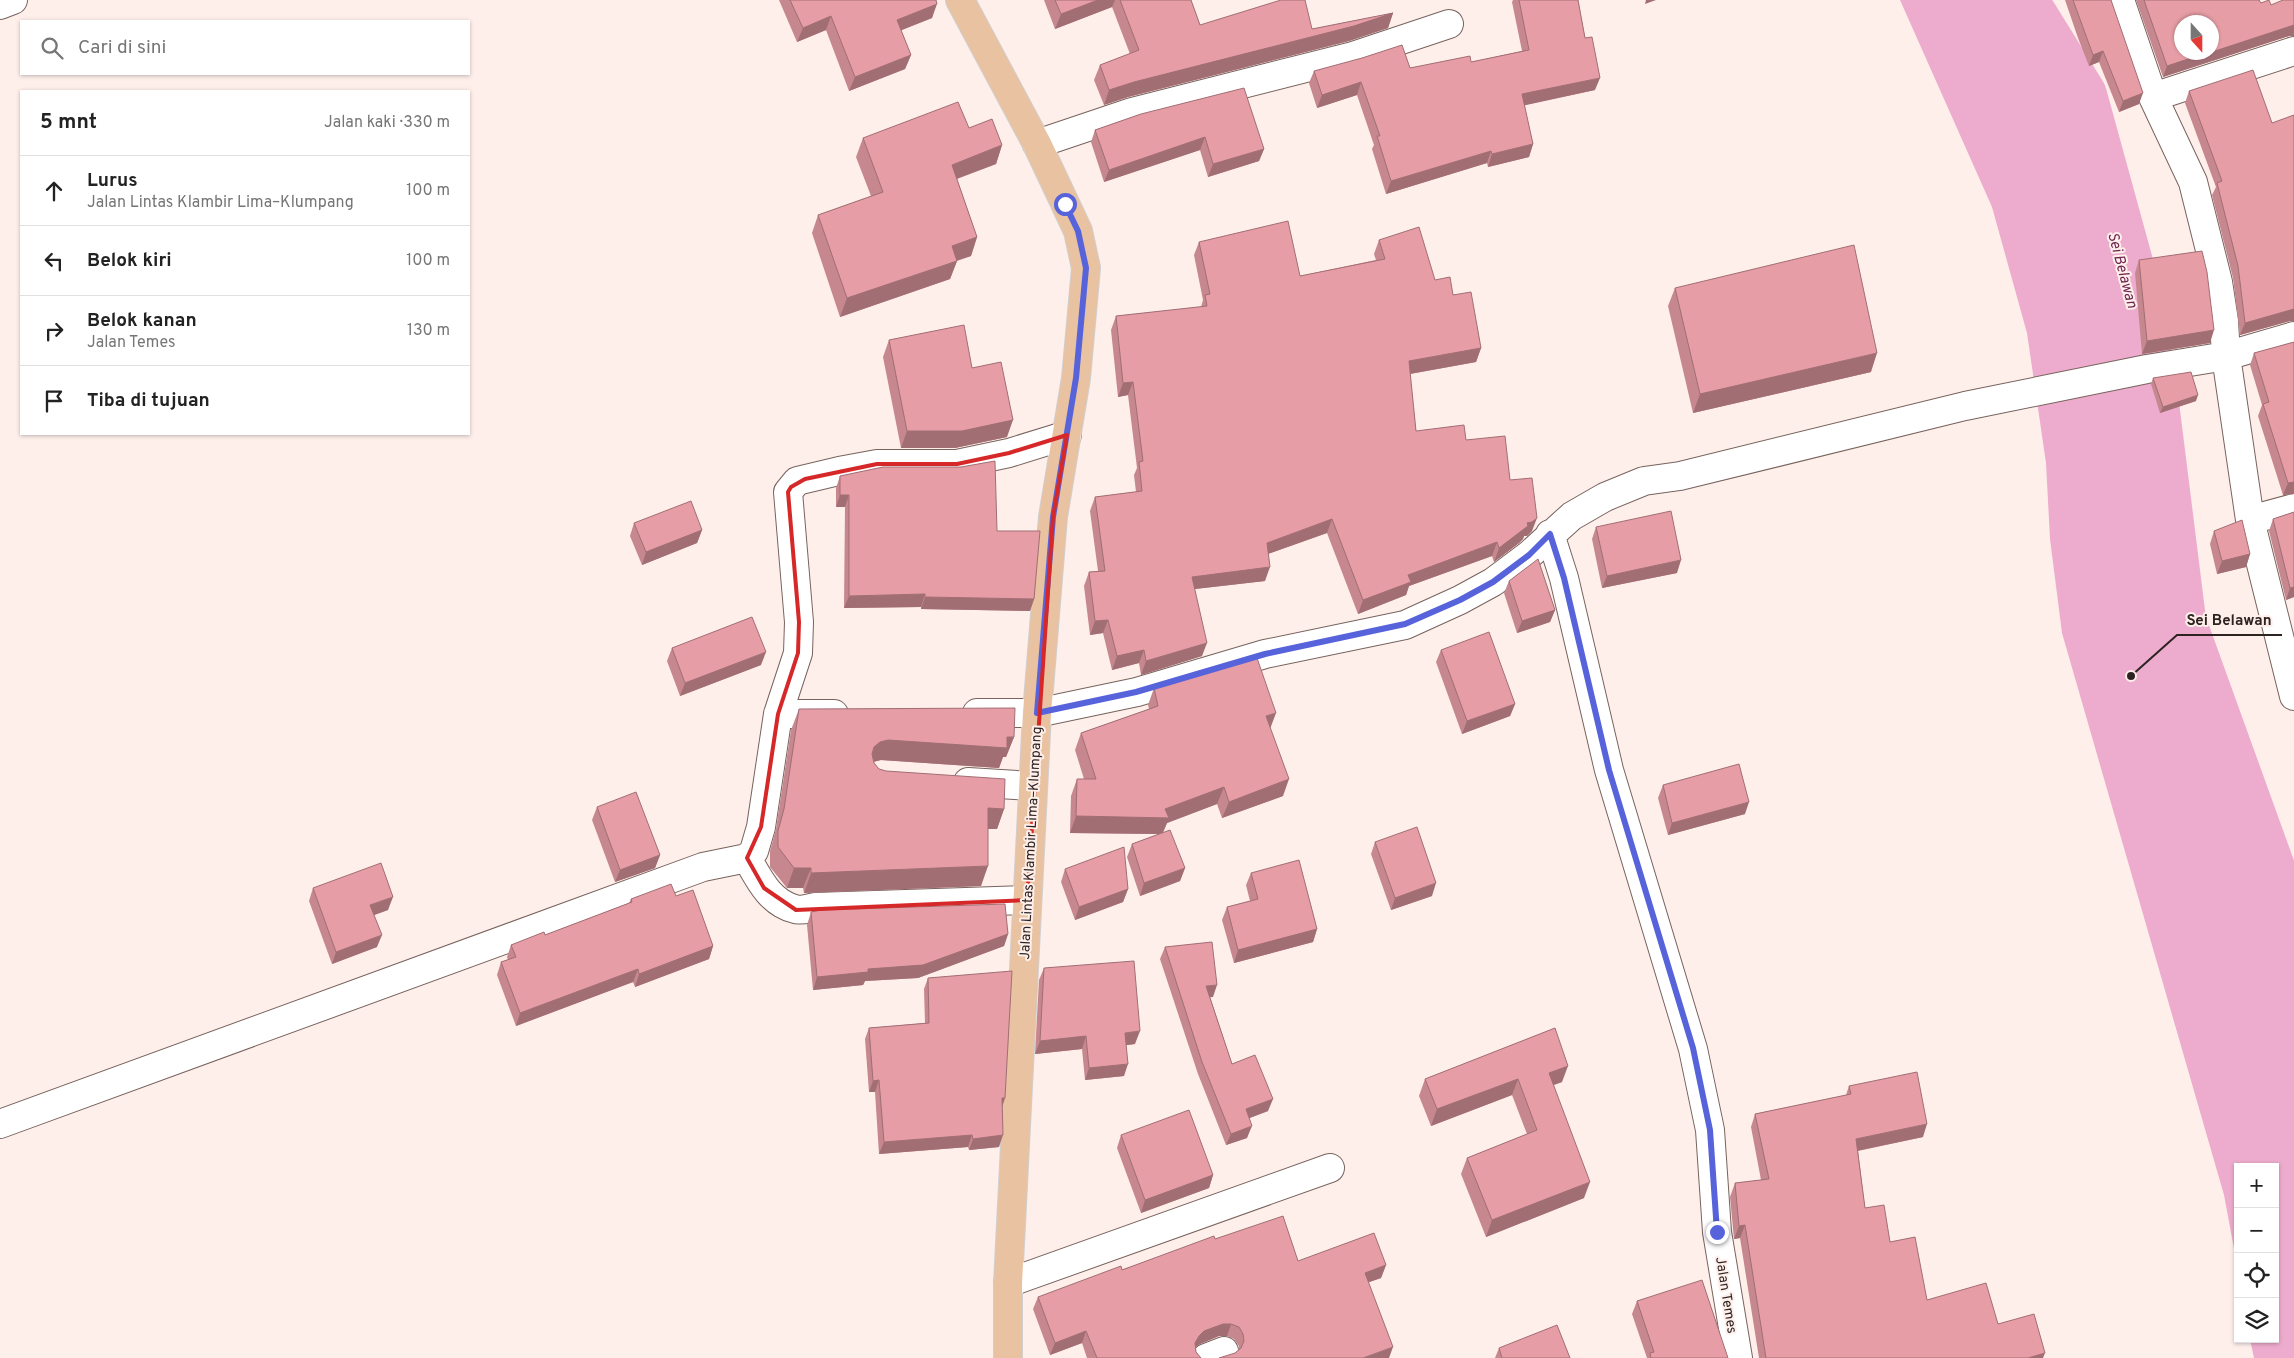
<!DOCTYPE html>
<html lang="id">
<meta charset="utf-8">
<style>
:root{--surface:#fff;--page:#f2f2f2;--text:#222;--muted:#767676;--line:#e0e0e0}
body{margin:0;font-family:Overpass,sans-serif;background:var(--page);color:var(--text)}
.controls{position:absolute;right:15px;bottom:15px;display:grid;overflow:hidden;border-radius:0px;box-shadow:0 1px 4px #0004}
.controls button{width:45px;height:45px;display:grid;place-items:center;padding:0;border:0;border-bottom:1px solid var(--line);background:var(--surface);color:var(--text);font:25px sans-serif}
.compass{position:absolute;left:2174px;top:15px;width:45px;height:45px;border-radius:50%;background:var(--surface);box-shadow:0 1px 4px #0004;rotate:159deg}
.stop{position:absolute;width:15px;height:15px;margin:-11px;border:4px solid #5763da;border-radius:50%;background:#fff}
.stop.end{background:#5763da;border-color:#fff;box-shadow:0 1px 5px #0008}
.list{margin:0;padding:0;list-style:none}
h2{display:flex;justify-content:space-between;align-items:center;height:65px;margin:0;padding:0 20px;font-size:21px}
h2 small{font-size:16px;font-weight:400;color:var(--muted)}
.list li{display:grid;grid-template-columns:32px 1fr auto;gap:15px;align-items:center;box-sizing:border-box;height:70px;padding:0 20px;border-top:1px solid var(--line)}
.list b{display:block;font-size:19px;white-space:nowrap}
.list p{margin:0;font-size:16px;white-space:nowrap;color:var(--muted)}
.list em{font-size:16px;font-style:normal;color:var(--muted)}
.icon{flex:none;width:28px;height:28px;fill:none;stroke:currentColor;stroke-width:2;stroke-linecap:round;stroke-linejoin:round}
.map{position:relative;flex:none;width:2294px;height:1358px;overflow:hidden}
.search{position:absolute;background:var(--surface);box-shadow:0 1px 4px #0004;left:20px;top:20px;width:450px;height:55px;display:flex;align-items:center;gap:12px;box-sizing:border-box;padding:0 18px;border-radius:0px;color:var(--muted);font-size:19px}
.panel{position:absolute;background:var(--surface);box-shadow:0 1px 4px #0004;left:20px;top:90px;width:450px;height:345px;border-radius:0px}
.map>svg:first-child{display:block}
.water{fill:#edaccd}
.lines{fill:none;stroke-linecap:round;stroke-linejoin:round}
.river{stroke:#edaccd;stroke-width:65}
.minor-casing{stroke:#78635d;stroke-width:30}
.major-casing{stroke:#d1cfce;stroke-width:30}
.minor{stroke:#fff;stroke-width:28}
.major{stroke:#e8c2a1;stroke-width:28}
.wall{fill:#c6878e}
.shaded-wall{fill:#a16e74}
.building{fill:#e69da5;stroke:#a16e74}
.route{stroke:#5763da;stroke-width:6}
.marked{fill:none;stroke:#d62828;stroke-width:4;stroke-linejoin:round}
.labels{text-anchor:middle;stroke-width:4;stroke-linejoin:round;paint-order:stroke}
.street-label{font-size:14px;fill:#2d2422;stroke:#feefeb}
.water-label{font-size:15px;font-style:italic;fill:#6f2450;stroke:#feefeb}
.leader{fill:none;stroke:#2d2422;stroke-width:2}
.callout-dot{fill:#2d2422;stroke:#feefeb;stroke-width:2}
.callout-label{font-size:15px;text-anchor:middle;font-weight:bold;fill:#2d2422;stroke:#feefeb;stroke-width:4;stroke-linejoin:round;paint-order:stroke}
</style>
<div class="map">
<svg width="2294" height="1358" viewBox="0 0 2294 1358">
<rect width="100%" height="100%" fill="#feefeb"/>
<!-- water -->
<path class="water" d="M1900,0H2005L2063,143L2095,255L2140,498L2172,609L2198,719L2274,1003L2294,1100V1358H2254L2250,1339H2275V1167H2238V1270L2224,1195L2062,633L2050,539L2046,463L2027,333L1992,207Z"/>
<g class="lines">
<!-- river -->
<path class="river" d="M2014,0L2075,98L2136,320L2174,624L2278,912L2292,989L2294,1110"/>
<defs>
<path id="minor" d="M2120,0L2153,97L2193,182L2218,282L2224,321L2226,356L2250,520L2294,696
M0,5L13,0
M2153,97L2294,51
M1037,144L1132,112L1353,56L1449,24
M2250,520L2294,508
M1550,534L1564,578L1609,770L1693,1049L1710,1130L1717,1232L1738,1358
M977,713H1037L1137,692L1265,654L1405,625L1460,600L1493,582L1529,555L1572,516L1605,497L1644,481L1680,476L1965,406L2147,369L2226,356L2294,336
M778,714H834
M968,782L1032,786
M747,858C759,879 770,903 795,909C801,911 809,908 815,907L1027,900
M0,1124L703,867L747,858L754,851L761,827L778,714L798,653L799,622L788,492L797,481L839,471L877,464H957L1009,453L1067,435
M1008,1283L1330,1168
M1206,1358L1224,1351"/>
<path id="major" d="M960,0L1037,144L1078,231L1086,268L1076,378L1053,517L1037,713L1008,1283V1358"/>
</defs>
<!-- minor casing -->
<use href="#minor" class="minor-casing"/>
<!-- major casing -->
<use href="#major" class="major-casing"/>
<!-- minor -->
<use href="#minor" class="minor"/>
<!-- major -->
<use href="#major" class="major"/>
</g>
<!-- wall -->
<path class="wall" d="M779,0H936L932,18L901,30L911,55L905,69L849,91L826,30L797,42Z
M1044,0H1191L1200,25L1312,29L1393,13L1388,28L1349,41L1128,97L1104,105L1094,80L1100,65L1130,54L1112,7L1055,29Z
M1513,0H1578L1595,90L1524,105L1533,144L1529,157L1488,167L1487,163L1386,194L1372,149L1374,145L1357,95L1317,108L1309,83L1314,71L1410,68L1471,62L1522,51L1512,2Z
M2065,0H2111L2139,104L2119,112L2099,62L2089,66L2078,38Z
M2136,0H2259L2261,3L2271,5L2294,0V36H2289L2163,77Z
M2189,91L2272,123L2294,115V321H2290L2240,335L2233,278L2212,195L2216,187L2185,103Z
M1141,114L1264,149L1259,161L1208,177L1200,150L1104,182L1091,142L1095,130Z
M969,128L1002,145L996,164L957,179L977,237L971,256L957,261L950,279L840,317L812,233L818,215L871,196L856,157L863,138Z
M1379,240L1435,280L1453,295L1481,348L1476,362L1410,374L1416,431L1466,440L1510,480L1532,531L1527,536H1524L1523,539L1519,543L1494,562L1492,556L1409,586L1406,595L1358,614L1327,533L1268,554L1265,581L1194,589L1202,656L1141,675L1139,663L1112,670L1103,633L1090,635L1084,586L1089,572L1098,571L1090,511L1095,497L1136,492L1134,475L1137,468L1128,395L1118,397L1111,330L1116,316L1201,307L1203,300L1194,255L1199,242L1300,276L1376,260L1374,254Z
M2139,260L2210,343L2142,354L2135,273Z
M1675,288L1871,372L1693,413L1668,306Z
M889,340L972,368L1007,437L955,448H901L883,357Z
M2294,342V494L2283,495L2258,416L2262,405L2250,365L2254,353Z
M2153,378L2196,401L2160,413L2151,384Z
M840,476L997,531L1034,599L1030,611L921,609V607L844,608L845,507H836V488Z
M2294,512V597L2286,600L2269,531L2273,519Z
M634,523L702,530L697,543L642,565L630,536Z
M1596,527L1677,573L1602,588L1592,539Z
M2214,531L2250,554L2246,567L2217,574L2210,544Z
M1509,581L1555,610L1550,622L1517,633L1504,593Z
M672,648L761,665L680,696L667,661Z
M1441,650L1515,704L1510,716L1462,734L1436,662Z
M1154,688L1270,727L1283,796L1222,818L1217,804L1167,823L1163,833L1185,868L1180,881L1140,896L1127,857L1132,844L1159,834L1070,833L1071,796L1077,779H1084L1075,750L1081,733L1149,709L1148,705Z
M799,709L1014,737L1006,757H1003L999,768L881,760L873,762L879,769L1004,809L997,829H988L981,886L804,893L803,888H787L770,867V851L776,829L791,730Z
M1663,785L1745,814L1668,835L1658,798Z
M597,807L660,855L655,868L615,882L592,820Z
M1375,842L1432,896L1391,910L1371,854Z
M1065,869L1128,889L1123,902L1075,920L1061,882Z
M1251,873L1317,929L1313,942L1234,963L1222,920L1227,907L1250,901L1246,885Z
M313,888L388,910L374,915L377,947L332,964L309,901Z
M676,896L713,946L709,959L635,987L633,982L516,1026L497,975L501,962L508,960L507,957L511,945L545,935L629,903L631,899Z
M811,912L1008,934L1004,946L918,978L865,981L863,985L813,990L807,925Z
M1165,947L1213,997H1210L1232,1064L1268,1111L1249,1118L1247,1138L1226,1145L1198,1074L1160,959Z
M1044,968L1135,1044L1126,1045L1124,1076L1085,1080L1082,1049L1035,1054L1039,980Z
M928,978L1005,1098L1002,1107L999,1147L969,1150L968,1147L879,1154L875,1092H869L865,1039L869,1028L925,1023L924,989Z
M1555,1028L1562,1082L1553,1085L1584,1198L1486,1237L1461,1174L1467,1158L1527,1134L1512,1095L1431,1126L1419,1096L1425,1079Z
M1849,1086L1923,1137L1858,1151L1865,1208L1890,1242L1927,1300L1998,1324L2043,1358H1759L1740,1238L1734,1239L1730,1197L1735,1183L1761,1180L1751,1127L1755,1114L1846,1095Z
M1121,1135L1213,1175L1209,1188L1141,1213L1117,1148Z
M1215,1239L1298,1261L1386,1265L1381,1278L1369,1282L1235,1353L1239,1350V1346L1234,1339L1227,1336H1219L1200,1344L1196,1347V1352L1201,1358H1087L1082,1343L1050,1355L1033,1309L1038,1297Z
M1637,1301L1728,1358H1647L1632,1314Z
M1499,1348L1570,1358H1495Z"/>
<!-- shaded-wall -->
<path class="shaded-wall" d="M1098,0H1115L1112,7L1055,29L1061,14Z
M1646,0H1656L1645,4Z
M937,4L932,18L892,34L897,20Z
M1393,13L1388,28L1349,41L1128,97L1104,105L1109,90L1134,82Z
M831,16L826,30L797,42L803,28Z
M2294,25V36H2289L2163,77L2167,66L2209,52H2212Z
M2103,51L2099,62L2089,66L2093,55Z
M911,55L905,69L849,91L855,77Z
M1600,78L1595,90L1517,107L1522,94Z
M1361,82L1357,95L1317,108L1322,95Z
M2143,93L2139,104L2119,112L2123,101Z
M1205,137L1200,150L1104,182L1109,170Z
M1533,144L1529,157L1488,167L1492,154Z
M1002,145L996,164L945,183L952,165Z
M1264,149L1259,161L1208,177L1213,164Z
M1491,151L1487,163L1386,194L1391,181Z
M977,237L971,256L945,264L952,246Z
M957,261L950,279L840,317L847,298Z
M2294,309V321H2290L2240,335L2245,323Z
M2214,330L2210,343L2142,354L2147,341Z
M1481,348L1476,362L1404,375L1409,361Z
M1877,353L1871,372L1693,413L1700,394Z
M1133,382L1128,395L1118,397L1123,383Z
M2198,395L2196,401L2160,413L2163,407Z
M1013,420L1007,437L955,448H901L907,431Z
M2294,482V494L2283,495L2288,483Z
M840,495H849L845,507H836Z
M1537,518L1532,531L1527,536H1524L1523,539L1519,543L1494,562L1499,548L1527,523Z
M1332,519L1327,533L1262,556L1267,543Z
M702,530L697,543L642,565L646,552Z
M1497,542L1492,556L1409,586L1406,595L1358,614L1363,600L1408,575Z
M2250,554L2246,567L2217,574L2222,561Z
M1681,560L1677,573L1602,588L1607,576Z
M1270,567L1265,581L1187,590L1192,577Z
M2294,587V597L2286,600L2290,588Z
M925,594L921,607L844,608L849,596Z
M925,597L1034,599L1030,611L921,609Z
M1555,610L1550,622L1517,633L1522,621Z
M1108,620L1103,633L1090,635L1095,621Z
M1207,643L1202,656L1141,675L1146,661Z
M1144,650L1139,663L1112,670L1117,656Z
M766,652L761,665L680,696L685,683Z
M1515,704L1510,716L1462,734L1467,721Z
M1276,713L1270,729L1266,716Z
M1007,737H1014L1006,757H1003L999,768L881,760L873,762L867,768L874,747L880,742L888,740Z
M1289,779L1283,796L1222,818L1229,802Z
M1224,787L1217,804L1167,823L1162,834L1070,833L1076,816L1165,809Z
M1749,802L1745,814L1668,835L1672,823Z
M988,808L1004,809L997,829H980Z
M660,855L655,868L615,882L620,870Z
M988,866L981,886L804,893L811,873Z
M794,868H811L803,888H787Z
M1185,868L1180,881L1140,896L1144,883Z
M1436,883L1432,896L1391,910L1395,898Z
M1128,889L1123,902L1075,920L1079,907Z
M393,897L388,910L366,918L370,905Z
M1317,929L1313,942L1234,963L1238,950Z
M1008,934L1004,946L918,978L865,981L863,985L813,990L817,977L868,969Z
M382,935L377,947L332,964L336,952Z
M713,946L709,959L635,987L639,974Z
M638,969L633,982L516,1026L520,1013Z
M1217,985L1213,997L1202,998L1206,986Z
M1140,1031L1135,1044L1120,1046L1125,1033Z
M1086,1036L1082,1049L1035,1054L1040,1041Z
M1128,1064L1124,1076L1085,1080L1089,1068Z
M1568,1066L1562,1082L1543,1089L1549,1073Z
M1518,1079L1512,1095L1431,1126L1437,1109Z
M879,1080L875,1092H869L873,1081Z
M1002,1098H1005L1001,1110Z
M1273,1099L1268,1111L1242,1121L1246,1109Z
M1927,1124L1923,1137L1851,1152L1856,1139Z
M1252,1126L1247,1138L1226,1145L1231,1134Z
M972,1135L968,1147L879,1154L884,1142Z
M1003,1135L999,1147L969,1150L973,1139Z
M1213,1175L1209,1188L1141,1213L1145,1200Z
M1590,1182L1584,1198L1486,1237L1492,1220Z
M1745,1225L1740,1238L1734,1239L1739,1226Z
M1386,1265L1381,1278L1361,1285L1365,1273Z
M1223,1324H1231L1227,1336H1219L1200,1344L1194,1348L1195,1343L1199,1336L1204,1331Z
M1086,1331L1082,1343L1050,1355L1055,1343Z
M1393,1347L1389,1358H1363Z
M2045,1353L2043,1358H2028Z"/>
<!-- building -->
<path class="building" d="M790,0H936L937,4L897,20L911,55L855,77L831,16L803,28Z
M1055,0H1098L1061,14Z
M1120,0H1191L1200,25L1281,0H1305L1312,29L1393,13L1354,26L1134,82L1109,90L1100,65L1139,50Z
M1519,0H1578L1585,38L1592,37L1600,78L1522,94L1533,144L1492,154L1491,151L1391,181L1377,136H1380L1361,82L1322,95L1314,71L1362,58L1402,45L1410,68L1470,56L1471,62L1529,50Z
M2073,0H2111L2143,93L2123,101L2103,51L2093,55Z
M2144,0H2259L2261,3L2269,0L2271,5L2283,0H2294V25L2212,52V22H2182V52H2209L2167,66Z
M2253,70L2272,123L2294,115V309L2245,323L2238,266L2217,183L2222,181L2189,91Z
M1244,88L1264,149L1213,164L1205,137L1109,170L1095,130L1141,114Z
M958,102L969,128L992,119L1002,145L952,165L977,237L952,246L957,261L847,298L818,215L883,192L863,138Z
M1288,221L1300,276L1385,259L1379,240L1419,227L1435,280L1450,277L1453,295L1471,292L1481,348L1409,361L1416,431L1464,425L1466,440L1505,436L1510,480L1532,478L1537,518L1532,522L1527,523L1528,526L1524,529L1499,548L1497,542L1408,575L1411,582L1363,600L1332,519L1267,543L1270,567L1192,577L1207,643L1146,661L1144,650L1117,656L1108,620L1095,621L1089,572L1105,571L1095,497L1142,491L1139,462L1143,461L1133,382L1123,383L1116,316L1207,306L1205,295L1210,294L1199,242Z
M1854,245L1877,353L1700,394L1675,288Z
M2202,251L2207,272L2214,330L2147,341L2139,260Z
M964,325L972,368L1001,362L1013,420L962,431H907L889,340Z
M2294,342V482L2288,483L2263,404L2269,402L2254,353Z
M2191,372L2198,395L2163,407L2153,378Z
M995,461L997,531H1040L1034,599L925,597V594L849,596V495H840V476L883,467H961Z
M691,501L702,530L646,552L634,523Z
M1671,511L1681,560L1607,576L1596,527Z
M2294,512V587L2290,588L2273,519Z
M2242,520L2250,554L2222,561L2214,531Z
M1538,559L1555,610L1522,621L1509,581Z
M752,617L766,652L685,683L672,648Z
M1489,632L1515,704L1467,721L1441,650Z
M1257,658L1276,713L1266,716L1289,779L1229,802L1224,787L1165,809L1169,818L1076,816L1077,779H1096L1081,733L1158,706L1154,688Z
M1015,708L1014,737H1007V748L888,740L880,742L874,747L872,754L874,763L879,769L886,771L1005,779L1004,809L988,808V866L811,873V868H794L778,847V831L784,809L799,709Z
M1739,764L1749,802L1672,823L1663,785Z
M636,792L660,855L620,870L597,807Z
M1417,827L1436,883L1395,898L1375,842Z
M1170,830L1185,868L1144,883L1132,844Z
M1124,847L1128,889L1079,907L1065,869Z
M1299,860L1317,929L1238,950L1227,907L1258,899L1251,873Z
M381,863L393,897L370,905L382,935L336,952L313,888Z
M671,884L676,896L693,890L713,946L639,974L638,969L520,1013L501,962L516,957L511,945L544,932L545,935L632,902L631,899Z
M1005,904L1008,934L923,965L868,969V972L817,977L811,912L821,910Z
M1212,942L1217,985L1206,986L1232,1064L1255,1055L1273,1099L1246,1109L1252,1126L1231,1134L1202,1062L1165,947Z
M1134,961L1140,1031L1125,1033L1128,1064L1089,1068L1086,1036L1040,1041L1044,968Z
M1012,971L1005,1098H1002L1003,1135L973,1139L972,1135L884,1142L879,1080L873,1081L869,1028L929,1023L928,978Z
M1555,1028L1568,1066L1549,1073L1590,1182L1492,1220L1467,1158L1537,1130L1518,1079L1437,1109L1425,1079Z
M1917,1072L1927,1124L1856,1139L1865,1208L1884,1205L1890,1242L1915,1237L1927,1300L1986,1283L1998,1324L2034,1314L2045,1353L2028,1358H1766L1745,1225L1739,1226L1735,1183L1769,1179L1755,1114L1851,1094L1849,1086Z
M1189,1110L1213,1175L1145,1200L1121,1135Z
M1283,1216L1298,1261L1374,1233L1386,1265L1365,1273L1393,1347L1363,1358H1219L1235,1353L1241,1348L1244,1341L1243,1334L1239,1327L1231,1324H1223L1204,1331L1199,1336L1195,1343L1196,1352L1201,1358H1097L1086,1331L1055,1343L1038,1297L1121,1266L1122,1270L1214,1236L1215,1239Z
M1702,1280L1728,1358H1651L1650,1353L1654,1352L1637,1301Z
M1557,1325L1570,1358H1502L1499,1348Z"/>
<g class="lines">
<!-- route -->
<path class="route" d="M1065,204L1078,231L1086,268L1076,378L1053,517L1037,713L1136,692L1265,654L1405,624L1460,600L1493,582L1529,555L1550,534L1564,578L1609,770L1693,1048L1710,1130L1717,1232"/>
</g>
<!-- marked area -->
<path class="marked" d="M1067,435L1053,517L1027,900L796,910L764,888L747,858L761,827L778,714L798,653L799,622L788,492L791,487L805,479L877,464H957L1009,453Z"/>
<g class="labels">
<!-- street labels -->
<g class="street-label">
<text transform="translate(1030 843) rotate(-87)" y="5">Jalan Lintas Klambir Lima–Klumpang</text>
<text transform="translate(1727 1295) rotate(81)" y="5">Jalan Temes</text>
</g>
<!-- water labels -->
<g class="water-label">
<text transform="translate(2123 270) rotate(75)" y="5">Sei Belawan</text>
</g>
</g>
<!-- callouts -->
<path class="leader" d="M2131 676L2177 635H2282"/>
<circle class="callout-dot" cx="2131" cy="676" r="5"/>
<g class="callout-label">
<text x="2229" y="625">Sei Belawan</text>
</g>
</svg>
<div class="controls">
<button>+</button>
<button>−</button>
<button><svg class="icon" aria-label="locate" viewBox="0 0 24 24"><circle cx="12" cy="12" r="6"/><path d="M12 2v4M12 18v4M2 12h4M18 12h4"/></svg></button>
<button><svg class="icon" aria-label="layers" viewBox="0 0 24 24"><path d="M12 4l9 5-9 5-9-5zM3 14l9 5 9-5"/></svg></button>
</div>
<svg class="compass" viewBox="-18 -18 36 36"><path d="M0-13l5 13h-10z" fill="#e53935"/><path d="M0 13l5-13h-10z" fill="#767676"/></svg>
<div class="stop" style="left:1065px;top:204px"></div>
<div class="stop end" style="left:1717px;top:1232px"></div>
<div class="search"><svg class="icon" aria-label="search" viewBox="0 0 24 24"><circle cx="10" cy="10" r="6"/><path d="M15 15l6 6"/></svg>Cari di sini</div>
<section class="panel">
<h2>5 mnt<small>Jalan kaki · 330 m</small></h2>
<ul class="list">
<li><svg class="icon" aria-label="ahead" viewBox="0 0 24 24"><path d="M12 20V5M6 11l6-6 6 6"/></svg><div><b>Lurus</b><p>Jalan Lintas Klambir Lima–Klumpang</p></div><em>100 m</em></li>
<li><svg class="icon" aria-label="left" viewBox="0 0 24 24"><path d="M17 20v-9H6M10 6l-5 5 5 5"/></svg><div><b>Belok kiri</b></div><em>100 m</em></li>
<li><svg class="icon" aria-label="right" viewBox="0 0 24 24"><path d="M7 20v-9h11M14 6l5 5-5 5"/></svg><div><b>Belok kanan</b><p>Jalan Temes</p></div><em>130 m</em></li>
<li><svg class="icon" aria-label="arrive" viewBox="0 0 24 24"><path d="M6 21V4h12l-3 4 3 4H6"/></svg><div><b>Tiba di tujuan</b></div></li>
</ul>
</section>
</div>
